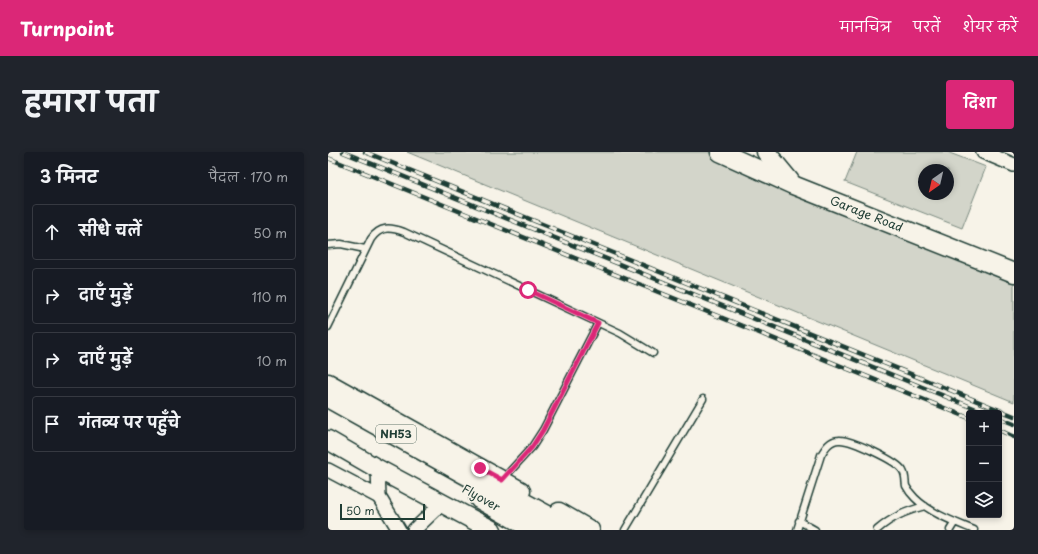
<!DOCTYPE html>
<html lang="hi">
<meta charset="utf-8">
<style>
:root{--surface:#171b24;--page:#20242c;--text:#f1f3f6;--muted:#9ea1a6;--line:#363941;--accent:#db2777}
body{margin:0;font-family:"Playpen Sans","Playpen Sans Deva",sans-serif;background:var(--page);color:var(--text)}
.controls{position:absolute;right:12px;bottom:12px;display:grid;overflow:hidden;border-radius:4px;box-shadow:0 2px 6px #0003}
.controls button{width:36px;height:36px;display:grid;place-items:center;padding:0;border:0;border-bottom:1px solid var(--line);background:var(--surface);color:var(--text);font:20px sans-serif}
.compass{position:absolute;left:590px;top:12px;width:36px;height:36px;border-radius:50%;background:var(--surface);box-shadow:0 2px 6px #0003;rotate:214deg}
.scale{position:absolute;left:12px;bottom:10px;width:85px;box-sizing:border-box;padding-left:4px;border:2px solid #1f3d34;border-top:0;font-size:11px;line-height:14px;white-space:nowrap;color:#1f3d34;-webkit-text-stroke:3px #f7f3e8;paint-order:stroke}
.stop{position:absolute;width:12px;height:12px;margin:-9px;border:3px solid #db2777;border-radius:50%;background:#fff}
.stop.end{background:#db2777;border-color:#fff;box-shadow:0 1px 4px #0008}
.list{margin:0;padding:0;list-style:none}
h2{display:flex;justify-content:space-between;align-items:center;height:52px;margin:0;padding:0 16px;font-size:17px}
h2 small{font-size:13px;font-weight:400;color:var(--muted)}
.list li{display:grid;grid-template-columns:26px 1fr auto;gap:12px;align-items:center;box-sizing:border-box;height:56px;margin:0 8px 8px;padding:0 8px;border:1px solid var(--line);border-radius:4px}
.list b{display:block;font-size:15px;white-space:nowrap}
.list em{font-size:13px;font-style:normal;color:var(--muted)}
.icon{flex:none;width:22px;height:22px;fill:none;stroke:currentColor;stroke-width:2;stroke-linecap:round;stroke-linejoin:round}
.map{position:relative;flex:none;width:686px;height:378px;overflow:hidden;border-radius:4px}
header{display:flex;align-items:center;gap:24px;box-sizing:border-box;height:56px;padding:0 20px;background:var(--accent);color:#fff}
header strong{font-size:19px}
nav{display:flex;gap:22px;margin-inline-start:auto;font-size:14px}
.intro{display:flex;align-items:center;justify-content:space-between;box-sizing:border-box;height:96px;padding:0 24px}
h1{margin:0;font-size:28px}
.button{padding:10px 18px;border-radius:4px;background:var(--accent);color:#fff;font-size:14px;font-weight:700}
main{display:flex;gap:24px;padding:0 24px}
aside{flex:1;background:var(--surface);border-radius:4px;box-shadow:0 2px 6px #0003}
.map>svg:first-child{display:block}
.green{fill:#d3d5ca;stroke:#79897f;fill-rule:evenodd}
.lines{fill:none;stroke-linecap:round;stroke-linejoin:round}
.lane-casing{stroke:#1f3d34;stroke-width:9}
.street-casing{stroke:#1f3d34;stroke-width:16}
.secondary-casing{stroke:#1f3d34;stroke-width:21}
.highway-casing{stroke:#1f3d34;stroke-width:25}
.lane{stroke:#f7f3e8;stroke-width:6}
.street{stroke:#f7f3e8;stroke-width:13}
.secondary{stroke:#f7f3e8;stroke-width:18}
.highway{stroke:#f7f3e8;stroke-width:22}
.rail-casing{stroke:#1f3d34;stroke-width:4.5}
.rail{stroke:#f7f3e8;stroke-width:3;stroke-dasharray:9;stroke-linecap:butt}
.route{stroke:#db2777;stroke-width:5}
.labels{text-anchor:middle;stroke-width:3;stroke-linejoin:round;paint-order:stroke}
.shield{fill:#f7f3e8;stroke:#60746a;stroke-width:1}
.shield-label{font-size:11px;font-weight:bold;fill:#1f3d34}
.street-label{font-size:12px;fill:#1f3d34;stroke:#f7f3e8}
</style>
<header>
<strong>Turnpoint</strong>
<nav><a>मानचित्र</a><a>परतें</a><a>शेयर करें</a></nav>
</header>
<div class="intro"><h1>हमारा पता</h1><a class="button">दिशा</a></div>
<main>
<aside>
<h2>3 मिनट<small>पैदल · 170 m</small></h2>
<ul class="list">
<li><svg class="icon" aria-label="ahead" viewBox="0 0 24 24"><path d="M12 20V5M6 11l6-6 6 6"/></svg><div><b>सीधे चलें</b></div><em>50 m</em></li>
<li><svg class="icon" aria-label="right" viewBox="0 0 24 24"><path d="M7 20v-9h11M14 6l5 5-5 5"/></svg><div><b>दाएँ मुड़ें</b></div><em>110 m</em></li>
<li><svg class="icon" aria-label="right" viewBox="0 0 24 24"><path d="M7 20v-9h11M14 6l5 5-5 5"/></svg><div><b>दाएँ मुड़ें</b></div><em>10 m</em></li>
<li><svg class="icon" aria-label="arrive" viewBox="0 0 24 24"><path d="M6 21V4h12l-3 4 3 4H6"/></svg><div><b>गंतव्य पर पहुँचे</b></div></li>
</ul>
</aside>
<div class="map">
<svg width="686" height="378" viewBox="0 0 686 378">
<rect width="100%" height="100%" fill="#f7f3e8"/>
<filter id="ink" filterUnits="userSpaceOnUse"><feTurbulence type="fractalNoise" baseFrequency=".025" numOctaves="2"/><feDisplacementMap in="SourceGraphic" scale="8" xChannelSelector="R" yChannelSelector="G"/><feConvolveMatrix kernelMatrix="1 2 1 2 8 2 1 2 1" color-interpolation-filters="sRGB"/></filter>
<g filter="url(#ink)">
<!-- green -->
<path class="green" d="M79,0H392L686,121V250Z
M529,0H619L658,15L634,76L517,30ZM596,18H620V42H596Z"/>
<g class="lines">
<defs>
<path id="lane" d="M0,93L13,92L37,97
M0,175L43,87C52,74 62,75 76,80L292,181L325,201
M175,327L204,295L215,278L270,171
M471,369L487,378
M297,378L375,247
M469,378L493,303C497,296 502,288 511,288C522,287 570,309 575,319C578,324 577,330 578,334C580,338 584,343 587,346C602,361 627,370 646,378
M549,378C564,365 578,359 597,354
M622,378L627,370"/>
<path id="street" d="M655,0L686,13
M50,317L51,345L71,378
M0,318L51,345
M86,378L110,355"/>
<g id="secondary">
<path id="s1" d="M392,0L465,33L686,121"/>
<path d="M438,0L462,29"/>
<path d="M0,231L193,339"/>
<path d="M0,288L50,317L164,378"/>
<path d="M231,360L262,378"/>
</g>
<path id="highway" d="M0,244L136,320L243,378
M153,346L209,378"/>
</defs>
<!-- lane casing -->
<use href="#lane" class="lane-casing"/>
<!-- street casing -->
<use href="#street" class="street-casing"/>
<!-- secondary casing -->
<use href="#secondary" class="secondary-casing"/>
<!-- highway casing -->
<use href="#highway" class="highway-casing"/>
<!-- lane -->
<use href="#lane" class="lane"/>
<!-- street -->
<use href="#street" class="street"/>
<!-- secondary -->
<use href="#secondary" class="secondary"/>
<!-- highway -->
<use href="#highway" class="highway"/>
<defs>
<path id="rail" d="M15,0L658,261
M37,0L686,264
M0,6L641,266
M671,266L686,272
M671,278L686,285"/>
</defs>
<!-- rail casing -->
<use href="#rail" class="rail-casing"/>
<!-- rail -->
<use href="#rail" class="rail"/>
</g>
</g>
<g class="lines" filter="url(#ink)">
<!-- route -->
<path class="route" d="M152,316L174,328L204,295L215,278L270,171L200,138"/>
</g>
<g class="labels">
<!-- shield labels -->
<rect class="shield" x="48" y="273" width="40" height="18" rx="3"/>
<g class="shield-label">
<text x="68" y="286">NH53</text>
</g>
<!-- street labels -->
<g class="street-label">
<text dy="4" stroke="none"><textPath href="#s1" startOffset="159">Garage Road</textPath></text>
<text transform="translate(153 346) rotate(29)" y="4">Flyover</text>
</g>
</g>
</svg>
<div class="controls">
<button>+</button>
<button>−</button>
<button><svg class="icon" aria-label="layers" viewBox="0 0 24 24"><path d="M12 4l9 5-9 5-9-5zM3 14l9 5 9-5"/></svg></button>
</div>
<svg class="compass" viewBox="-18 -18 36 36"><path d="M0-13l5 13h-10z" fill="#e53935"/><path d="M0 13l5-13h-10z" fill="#9ea1a6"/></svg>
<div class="scale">50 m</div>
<div class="stop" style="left:200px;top:138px"></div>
<div class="stop end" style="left:152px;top:316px"></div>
</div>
</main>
